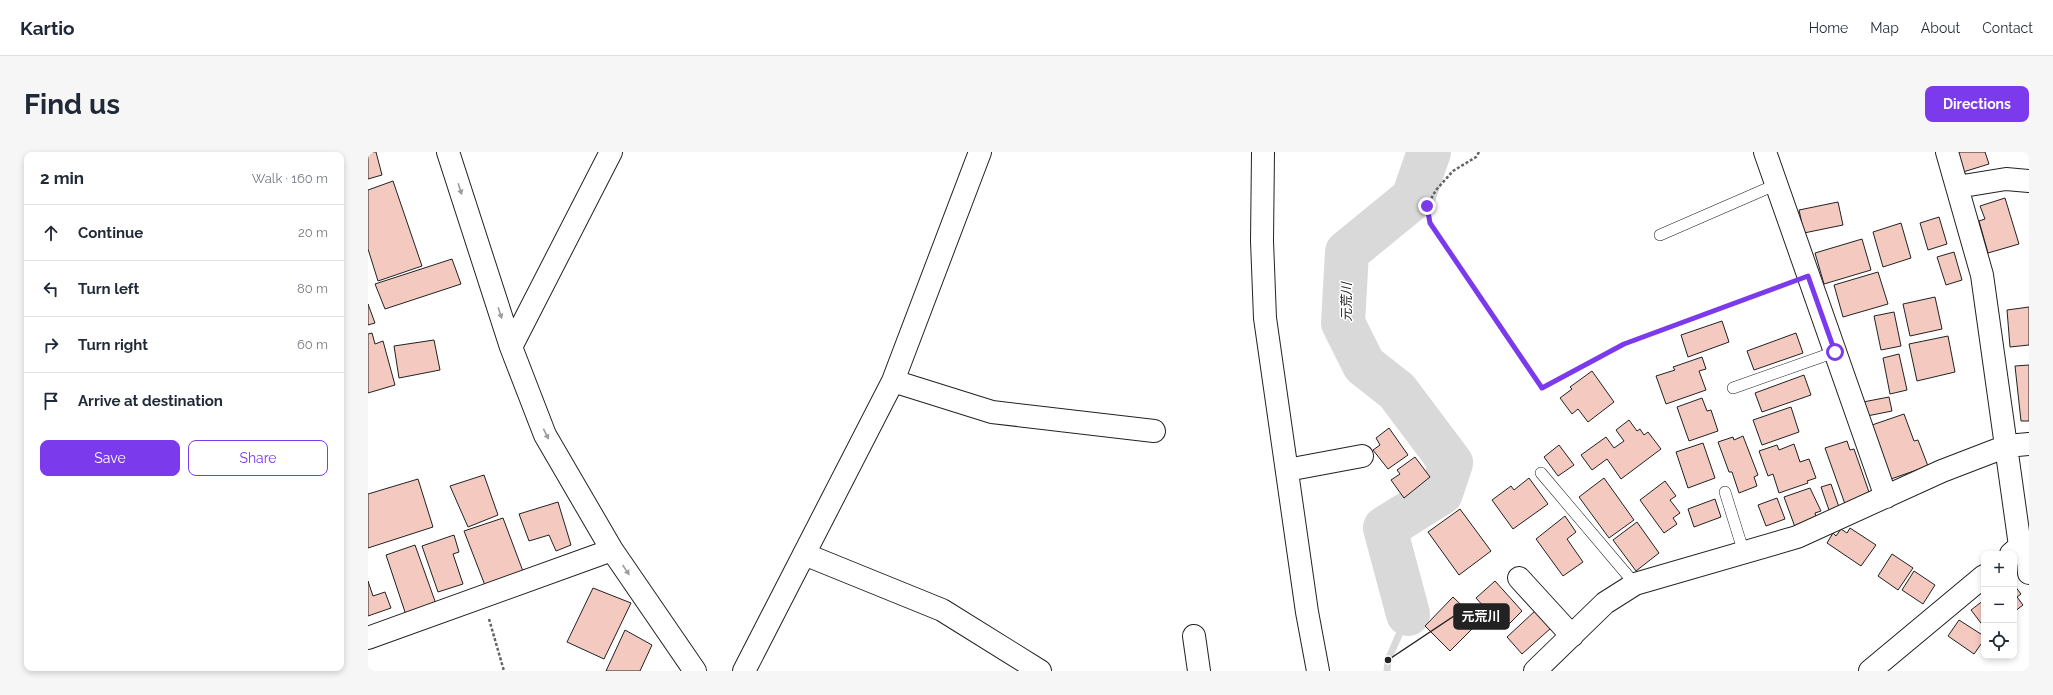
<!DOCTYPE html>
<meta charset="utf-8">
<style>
:root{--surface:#fff;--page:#f6f6f7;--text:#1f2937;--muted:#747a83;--line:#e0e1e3;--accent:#7c3aed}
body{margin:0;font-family:Raleway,"Noto Sans JP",sans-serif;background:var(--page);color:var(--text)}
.controls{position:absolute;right:12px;bottom:12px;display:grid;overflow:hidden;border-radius:8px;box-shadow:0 2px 6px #0003}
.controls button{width:36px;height:36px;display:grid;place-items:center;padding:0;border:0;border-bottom:1px solid var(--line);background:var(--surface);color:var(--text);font:20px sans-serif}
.stop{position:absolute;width:12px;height:12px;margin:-9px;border:3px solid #7c3aed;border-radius:50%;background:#fff}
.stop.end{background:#7c3aed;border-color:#fff;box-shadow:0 1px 4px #0008}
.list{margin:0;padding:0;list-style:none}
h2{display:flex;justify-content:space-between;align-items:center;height:52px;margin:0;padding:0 16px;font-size:17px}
h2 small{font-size:13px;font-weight:400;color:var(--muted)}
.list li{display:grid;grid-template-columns:26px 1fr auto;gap:12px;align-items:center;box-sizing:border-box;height:56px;padding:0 16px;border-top:1px solid var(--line)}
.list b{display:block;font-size:15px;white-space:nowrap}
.list em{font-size:13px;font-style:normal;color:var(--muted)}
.actions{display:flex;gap:8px;padding:12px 16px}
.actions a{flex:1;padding:9px 0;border:1px solid var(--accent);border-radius:8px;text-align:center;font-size:14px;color:var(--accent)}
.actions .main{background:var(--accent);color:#fff}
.icon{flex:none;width:22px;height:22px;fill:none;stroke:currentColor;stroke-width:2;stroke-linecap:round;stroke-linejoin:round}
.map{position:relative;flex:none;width:1661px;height:519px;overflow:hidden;border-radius:8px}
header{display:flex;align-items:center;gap:24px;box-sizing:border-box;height:56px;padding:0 20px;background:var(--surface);border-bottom:1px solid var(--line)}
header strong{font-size:19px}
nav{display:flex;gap:22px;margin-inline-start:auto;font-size:14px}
.intro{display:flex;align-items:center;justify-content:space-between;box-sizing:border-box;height:96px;padding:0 24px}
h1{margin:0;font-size:28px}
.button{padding:10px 18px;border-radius:8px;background:var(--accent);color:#fff;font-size:14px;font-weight:700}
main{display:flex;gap:24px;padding:0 24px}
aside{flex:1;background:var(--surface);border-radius:8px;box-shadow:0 2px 6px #0003}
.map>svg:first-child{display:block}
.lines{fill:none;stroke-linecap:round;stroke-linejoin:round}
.stream{stroke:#d9d9d9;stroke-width:7}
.river{stroke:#d9d9d9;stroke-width:44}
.building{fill:#f3c9c0;stroke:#222}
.lane-casing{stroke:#222;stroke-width:12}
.street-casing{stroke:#222;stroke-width:24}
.secondary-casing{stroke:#222;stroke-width:24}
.path{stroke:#646464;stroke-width:2.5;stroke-dasharray:3 2;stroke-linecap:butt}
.lane{stroke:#fff;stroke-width:11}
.street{stroke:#fff;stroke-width:22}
.secondary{stroke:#fff;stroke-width:22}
.oneway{fill:#9c9c9c}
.route{stroke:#7c3aed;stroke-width:5}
.labels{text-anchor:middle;stroke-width:3;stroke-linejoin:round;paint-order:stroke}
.water-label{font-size:13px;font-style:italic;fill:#222;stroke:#fff}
.leader{fill:none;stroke:#222;stroke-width:1.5}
.callout-dot{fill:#222;stroke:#fff;stroke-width:1.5}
.callout{fill:#222;stroke:#222;stroke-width:1.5}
.callout-label{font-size:13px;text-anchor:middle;font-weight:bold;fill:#fff}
</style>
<header>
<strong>Kartio</strong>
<nav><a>Home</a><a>Map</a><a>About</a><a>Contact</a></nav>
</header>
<div class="intro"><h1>Find us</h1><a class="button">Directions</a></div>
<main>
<aside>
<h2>2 min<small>Walk · 160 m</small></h2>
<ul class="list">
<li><svg class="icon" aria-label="ahead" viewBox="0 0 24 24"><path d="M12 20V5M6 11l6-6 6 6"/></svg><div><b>Continue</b></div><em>20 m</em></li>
<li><svg class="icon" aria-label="left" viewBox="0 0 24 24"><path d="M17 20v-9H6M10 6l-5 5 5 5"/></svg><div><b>Turn left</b></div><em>80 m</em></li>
<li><svg class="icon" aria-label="right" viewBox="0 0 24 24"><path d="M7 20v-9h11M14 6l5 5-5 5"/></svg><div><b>Turn right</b></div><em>60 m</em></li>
<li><svg class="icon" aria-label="arrive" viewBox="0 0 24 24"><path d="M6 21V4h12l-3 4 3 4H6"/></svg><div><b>Arrive at destination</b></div></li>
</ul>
<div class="actions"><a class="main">Save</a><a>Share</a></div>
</aside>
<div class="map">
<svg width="1661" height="519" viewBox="0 0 1661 519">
<rect width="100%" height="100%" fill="#fff"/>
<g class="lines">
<!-- stream -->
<path class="stream" d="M1019,519L1020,508L1040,462"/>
<!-- river -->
<path class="river" d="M1040,462L1017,376L1073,341L1083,311L1029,239L996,213L975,171L979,100L1045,46L1061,0"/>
</g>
<!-- building -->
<path class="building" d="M0,0H8L14,23L0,27Z
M1589,0H1617L1621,12L1595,20Z
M25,29L54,114L10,129L0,97V38Z
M1637,46L1651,92L1620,101L1611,69L1617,67L1612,54Z
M1470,50L1475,73L1436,81L1431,58Z
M1571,65L1579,92L1560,98L1552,71Z
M1533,71L1543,106L1515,115L1505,80Z
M1494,87L1503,118L1456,132L1447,101Z
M1586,100L1594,128L1578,133L1569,105Z
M84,107L93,132L17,157L7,132Z
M1510,120L1520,152L1475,165L1466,133Z
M1567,145L1574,177L1542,184L1535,152Z
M0,152L7,171L0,173Z
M1661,155V193L1642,195L1639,158Z
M1526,160L1533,194L1513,198L1506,164Z
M1354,169L1361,190L1320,205L1313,183Z
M4,181L7,192L15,189L27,233L0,241V182Z
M1428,181L1435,201L1386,218L1379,199Z
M1580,184L1587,220L1549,229L1541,192Z
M66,188L72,218L31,226L26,194Z
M1531,202L1539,238L1522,242L1515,206Z
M1334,205L1338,217L1331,219L1338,238L1298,252L1288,224L1307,218L1305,215Z
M1661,213V269H1653L1647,214Z
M1224,219L1246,250L1220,270L1210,257L1204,262L1192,246L1204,237L1202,235Z
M1436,223L1443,243L1394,260L1387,241Z
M1521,245L1524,259L1499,264L1495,250Z
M1334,246L1339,259L1343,258L1350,279L1321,289L1309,255Z
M1423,255L1431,280L1394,293L1385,268Z
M1536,262L1546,289L1550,288L1560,314L1523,327L1504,273Z
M1261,268L1269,279L1272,277L1276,283L1280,280L1293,297L1253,327L1239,307L1224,318L1213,303L1238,285L1246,296L1256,289L1248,278Z
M1021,276L1040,303L1020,317L1005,298L1012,293L1008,286Z
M1375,284L1390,323L1386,325L1389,334L1371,341L1364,320H1361L1350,290L1365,285L1366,288Z
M1479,289L1482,298L1486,297L1502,343L1477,352L1457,296Z
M1335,291L1347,326L1320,336L1308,300Z
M1426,292L1432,310L1441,307L1448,326L1439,329L1440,331L1411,341L1405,322L1400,324L1391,299L1409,293L1411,298Z
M1191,293L1206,313L1190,324L1176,305Z
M1047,305L1062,325L1036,346L1023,328L1032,322L1029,318Z
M116,323L130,363L100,375L82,334Z
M1161,326L1180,352L1145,377L1124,348L1143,334L1146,338Z
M1236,326L1266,368L1241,386L1211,345Z
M50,327L65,375L0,396V342Z
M1297,329L1308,344L1302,348L1312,361L1305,366L1309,372L1296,381L1272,348Z
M1463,332L1472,358L1462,361L1453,335Z
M1442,336L1453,359L1447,361L1449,368L1427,375L1416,345Z
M1409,346L1417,367L1398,374L1390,353Z
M1347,347L1353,365L1326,375L1320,357Z
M190,350L203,393L188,399L181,383L161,389L151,362Z
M1092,357L1123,399L1091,423L1060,380Z
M1197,364L1208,380L1199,387L1215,410L1195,424L1168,387Z
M135,366L156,422L118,436L96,379Z
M1269,370L1291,401L1268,419L1245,388Z
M1482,376L1508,393L1493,414L1459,391L1465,381L1468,384L1473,377L1479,381Z
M86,383L91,400L85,402L95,432L70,440L54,394Z
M47,393L68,452L38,463L18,403Z
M1524,402L1545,416L1530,438L1510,424Z
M1546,419L1567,433L1555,452L1534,438Z
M0,429L5,444L17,440L23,456L0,464Z
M1127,429L1154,459L1136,477L1108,446Z
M1646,433L1653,442L1649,445L1655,453L1646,460Z
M225,436L263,451L236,507L199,490Z
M1085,445L1111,470L1082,499L1057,474Z
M1616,448V475L1603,458Z
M1167,459L1183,476L1154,502L1139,485Z
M1591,468L1616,484V488L1606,502L1580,484Z
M257,478L284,493L272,519H238Z"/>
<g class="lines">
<defs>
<path id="lane" d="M1292,83L1407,33
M1365,236L1467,200
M1173,321L1267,432
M1357,340L1376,401"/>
<path id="street" d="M80,0L143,195L177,283L244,398L327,519
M1397,0L1518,345
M1579,0L1614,123L1652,394L1643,402
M1589,35L1638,27L1661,29
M143,195L243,0
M525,229L624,260L786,279
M919,318L994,304
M1652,394L1660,409L1661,421
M436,402L574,458L672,519
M1151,426L1204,484
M826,484L831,519
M0,486L244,398
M376,519L525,229L612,0
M1167,519L1237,451L1267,432L1429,385L1574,319L1639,294L1661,292
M1502,519L1616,424"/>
<path id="secondary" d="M895,0L894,89L897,166L939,460L950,519"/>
</defs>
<!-- lane casing -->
<use href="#lane" class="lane-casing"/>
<!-- street casing -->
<use href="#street" class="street-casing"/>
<!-- secondary casing -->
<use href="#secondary" class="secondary-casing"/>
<!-- path -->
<path class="path" d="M1111,0L1108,5L1085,19L1068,38L1059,54L1062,71L1174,236L1256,192L1418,132
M121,467L136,519"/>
<!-- lane -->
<use href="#lane" class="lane"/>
<!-- street -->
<use href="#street" class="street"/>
<!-- secondary -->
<use href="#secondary" class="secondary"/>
</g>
<!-- one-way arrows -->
<defs><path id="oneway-solid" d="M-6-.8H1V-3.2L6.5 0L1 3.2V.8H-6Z"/></defs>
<g class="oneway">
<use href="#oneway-solid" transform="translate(92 37) rotate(72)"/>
<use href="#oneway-solid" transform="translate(132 161) rotate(72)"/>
<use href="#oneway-solid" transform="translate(178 282) rotate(64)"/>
<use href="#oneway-solid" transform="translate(258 418) rotate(56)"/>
</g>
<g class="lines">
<!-- route -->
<path class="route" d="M1059,54L1062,71L1174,236L1256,192L1440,124L1467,200"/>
</g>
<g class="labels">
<!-- water labels -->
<g class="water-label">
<text transform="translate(978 150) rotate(-90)" y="5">元荒川</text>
</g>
</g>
<!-- callouts -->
<path class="leader" d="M1020 508L1086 464"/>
<circle class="callout-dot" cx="1020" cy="508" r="4"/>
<rect class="callout" x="1086" y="452" width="55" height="25" rx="4"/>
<g class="callout-label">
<text x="1113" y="469">元荒川</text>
</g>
</svg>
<div class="controls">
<button>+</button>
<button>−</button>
<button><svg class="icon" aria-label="locate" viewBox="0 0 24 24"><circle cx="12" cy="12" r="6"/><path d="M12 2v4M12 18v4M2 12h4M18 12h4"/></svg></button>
</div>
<div class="stop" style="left:1467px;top:200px"></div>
<div class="stop end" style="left:1059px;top:54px"></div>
</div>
</main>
